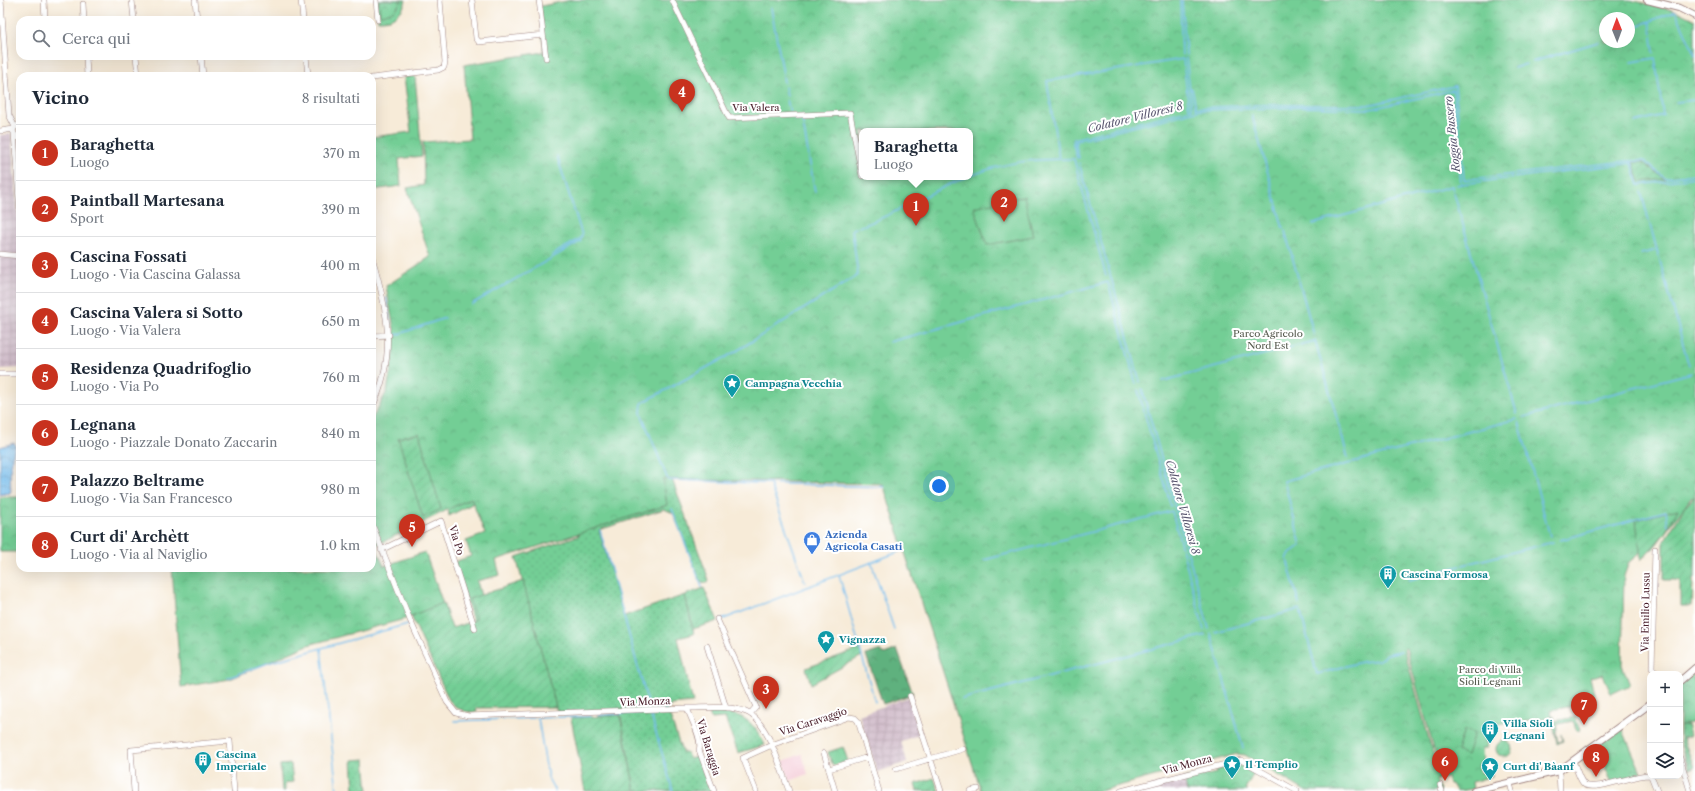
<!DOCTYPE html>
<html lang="it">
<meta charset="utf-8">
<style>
:root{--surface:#fff;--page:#f6f6f7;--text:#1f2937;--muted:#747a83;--line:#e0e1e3;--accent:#c8321e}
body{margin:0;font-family:"Libre Caslon Text",serif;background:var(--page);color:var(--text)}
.controls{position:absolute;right:12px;bottom:12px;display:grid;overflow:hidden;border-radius:8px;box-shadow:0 4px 16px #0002}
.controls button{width:36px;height:36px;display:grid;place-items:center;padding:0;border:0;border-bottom:1px solid var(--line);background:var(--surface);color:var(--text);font:20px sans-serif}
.compass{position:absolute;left:1599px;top:12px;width:36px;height:36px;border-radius:50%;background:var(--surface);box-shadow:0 4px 16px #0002;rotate:359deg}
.you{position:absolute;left:939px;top:486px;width:14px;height:14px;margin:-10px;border:3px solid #fff;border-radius:50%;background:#1a73e8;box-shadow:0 0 0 6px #1a73e833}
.badge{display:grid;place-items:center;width:26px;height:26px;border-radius:50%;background:var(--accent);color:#fff;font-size:13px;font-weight:700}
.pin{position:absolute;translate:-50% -33px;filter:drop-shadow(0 1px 2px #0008)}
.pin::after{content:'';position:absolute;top:21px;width:14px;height:12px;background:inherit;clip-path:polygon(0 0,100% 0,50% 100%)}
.popup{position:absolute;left:859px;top:128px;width:114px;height:52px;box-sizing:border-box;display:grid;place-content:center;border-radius:8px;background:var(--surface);filter:drop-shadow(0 1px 3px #0005);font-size:13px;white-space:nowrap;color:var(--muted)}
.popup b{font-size:15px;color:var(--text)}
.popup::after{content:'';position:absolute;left:50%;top:100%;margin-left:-8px;border:8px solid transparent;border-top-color:var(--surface)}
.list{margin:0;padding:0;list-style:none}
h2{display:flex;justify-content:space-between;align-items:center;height:52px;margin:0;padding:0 16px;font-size:17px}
h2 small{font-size:13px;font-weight:400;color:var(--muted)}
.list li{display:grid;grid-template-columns:26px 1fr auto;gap:12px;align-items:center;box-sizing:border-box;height:56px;padding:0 16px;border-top:1px solid var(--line)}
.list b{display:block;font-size:15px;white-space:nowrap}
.list p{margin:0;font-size:13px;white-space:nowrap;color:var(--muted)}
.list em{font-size:13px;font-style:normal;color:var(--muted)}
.icon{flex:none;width:22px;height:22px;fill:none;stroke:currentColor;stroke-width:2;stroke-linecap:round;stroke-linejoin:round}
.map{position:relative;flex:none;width:1695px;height:791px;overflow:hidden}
.search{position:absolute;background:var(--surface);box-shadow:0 4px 16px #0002;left:16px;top:16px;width:360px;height:44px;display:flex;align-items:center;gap:10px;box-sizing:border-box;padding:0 14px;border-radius:12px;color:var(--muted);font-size:15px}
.panel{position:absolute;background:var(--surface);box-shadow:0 4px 16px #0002;left:16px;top:72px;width:360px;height:500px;border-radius:12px}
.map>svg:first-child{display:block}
.built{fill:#f5cfda}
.industrial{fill:url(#industrial-grid)}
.grass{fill:url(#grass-dots);stroke:#5e7660}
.forest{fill:url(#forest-crowns);stroke:#546854}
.park{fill:url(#park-crowns);stroke:#5e7660;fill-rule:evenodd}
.garden{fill:url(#garden-furrows);stroke:#5e7660}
.pitch{fill:#73ce95;stroke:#5e7660}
.water{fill:url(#water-waves);stroke:#606e8c}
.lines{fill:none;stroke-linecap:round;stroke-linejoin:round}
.stream{stroke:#75bded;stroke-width:1.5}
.minor-casing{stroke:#a08582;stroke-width:6}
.tertiary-casing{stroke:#a08582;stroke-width:8}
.minor{stroke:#fff;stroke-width:5}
.tertiary{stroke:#fff;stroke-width:6}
.labels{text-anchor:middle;stroke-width:4;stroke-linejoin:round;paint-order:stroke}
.street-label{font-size:10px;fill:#4a1f2b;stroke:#fff}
.park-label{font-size:10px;fill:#585c50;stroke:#fff}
.culture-label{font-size:10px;font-weight:bold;fill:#0d838f;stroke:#fff;text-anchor:start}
.shop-label{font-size:10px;font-weight:bold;fill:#366cbe;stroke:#fff;text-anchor:start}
.water-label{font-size:11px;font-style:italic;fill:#59566f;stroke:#fff}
</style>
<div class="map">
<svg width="1695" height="791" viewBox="0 0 1695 791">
<defs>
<pattern id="industrial-grid" width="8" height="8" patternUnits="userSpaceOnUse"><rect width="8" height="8" fill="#d1bdcb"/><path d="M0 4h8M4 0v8" fill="none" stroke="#b5a2ae"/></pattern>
<pattern id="grass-dots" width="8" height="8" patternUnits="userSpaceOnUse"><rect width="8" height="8" fill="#73ce95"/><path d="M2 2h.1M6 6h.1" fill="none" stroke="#65b081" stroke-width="1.8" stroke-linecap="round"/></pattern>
<pattern id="forest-crowns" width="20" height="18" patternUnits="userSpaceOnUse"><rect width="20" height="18" fill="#5eb17e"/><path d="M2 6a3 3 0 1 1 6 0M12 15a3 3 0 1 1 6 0" fill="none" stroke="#508f67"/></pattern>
<pattern id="park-crowns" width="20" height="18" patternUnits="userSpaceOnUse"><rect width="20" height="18" fill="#73ce95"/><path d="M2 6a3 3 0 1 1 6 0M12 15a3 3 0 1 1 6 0" fill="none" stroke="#65b081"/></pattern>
<pattern id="garden-furrows" width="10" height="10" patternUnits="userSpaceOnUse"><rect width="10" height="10" fill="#73ce95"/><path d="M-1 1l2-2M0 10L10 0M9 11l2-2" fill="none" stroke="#65b081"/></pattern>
<pattern id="water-waves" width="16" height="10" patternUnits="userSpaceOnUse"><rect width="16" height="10" fill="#75bded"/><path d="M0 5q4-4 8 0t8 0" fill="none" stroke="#6299c0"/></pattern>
</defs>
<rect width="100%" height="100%" fill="#fff"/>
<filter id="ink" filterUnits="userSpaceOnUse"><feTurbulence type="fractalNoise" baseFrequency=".025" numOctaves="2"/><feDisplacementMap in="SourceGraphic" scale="8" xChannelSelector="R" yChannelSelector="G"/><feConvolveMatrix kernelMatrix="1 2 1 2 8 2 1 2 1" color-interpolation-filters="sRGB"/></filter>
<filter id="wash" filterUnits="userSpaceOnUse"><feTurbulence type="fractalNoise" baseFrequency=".012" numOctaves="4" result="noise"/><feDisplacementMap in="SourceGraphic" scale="16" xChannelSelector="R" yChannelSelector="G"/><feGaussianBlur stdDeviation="0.9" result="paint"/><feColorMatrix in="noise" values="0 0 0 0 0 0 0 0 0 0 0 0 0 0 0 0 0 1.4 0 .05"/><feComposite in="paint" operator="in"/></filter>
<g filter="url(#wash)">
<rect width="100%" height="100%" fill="#f7ebd8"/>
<!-- built -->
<path class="built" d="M802,754L808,774L790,781L783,761Z"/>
<!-- industrial -->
<path class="industrial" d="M11,134L20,242V368L0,369V135Z
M908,697L921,734L901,741L907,762L877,772L859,715Z
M1184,778L1187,791H1144L1151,789V786Z"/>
<!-- grass -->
<path class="grass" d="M376,0H406C403,14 392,21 378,20Z
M1181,60L672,479L709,580L708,583L701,582L699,578L673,513L664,509L599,530L624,616L685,595L694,634L678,638L693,703L671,705L668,710L682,752H686L690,759L698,756L711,791H635L620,712H557L516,557L580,535L571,533L663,504L665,496L639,421L628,422L449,516L448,507L970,177V131H862L851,113Z
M709,712C740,713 751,716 765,745L738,753L725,718L711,719Z
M1687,724L1690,736L1683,738L1694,767L1689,769L1680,743V727Z
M365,759L368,791H354L352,760Z
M291,764L293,782L285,783V791H282L280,765Z"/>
<!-- forest -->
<path class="forest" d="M897,649L913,694L883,704L866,655L881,650L884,654Z"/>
<!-- park -->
<path class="park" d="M379,0H401C398,9 390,14 380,15Z
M571,0H1630L1677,11L1695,20V497L1691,498L1653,549L1640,553L1629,562L1624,576L1622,665L1630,685L1611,694L1603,674L1590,677L1596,702L1551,710L1552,717L1488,725L1490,738L1486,739L1487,748H1482L1483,763L1478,765L1480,773L1491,771L1492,776L1472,782L1473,789L1456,791L1452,784H1449L1447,777L1442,779L1406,648L1404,649L1440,779L1436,780L1440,791H1305L1245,755L1237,754L1100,791H981L883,484L663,479L667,505L496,560L500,575L477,581L488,621H473L454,562L471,556L466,541L485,534L471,498L375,546L384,566L425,552L449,621L437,606L405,619L308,645L230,679L181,687L172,568H372V419L387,391L393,357L394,329L386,286L430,257L407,188L424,185L423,142L470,139L464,65L544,52L541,6ZM1605,18H1629V42H1605ZM862,131H970V177H862Z
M415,76L422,156L399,159L401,186L372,190V137L411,132L404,77Z
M0,497H20V552H0Z
M1695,672V721L1680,727V686Z
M1622,728L1642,774L1612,783L1602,760L1599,761L1594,753L1595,747Z
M843,747L848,761L833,766L828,752Z
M1233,765L1241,766L1254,773L1245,789L1248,791H1187L1184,778L1207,772L1208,775L1216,773V770Z"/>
<!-- garden -->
<path class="garden" d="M1633,162H1642L1665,179L1640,182Z
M419,433L441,509L423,518L398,438Z
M1695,496V579H1693L1692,606H1680V580H1664V541L1685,507Z
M1678,509L1665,533L1641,560L1636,520Z
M523,581L556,707L476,708L477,712C465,713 456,709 449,700L411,616L443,603L452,628L476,620L469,599Z
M704,588L718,621L693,629L685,595Z
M859,649L862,656L811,684L806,668Z
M620,715L635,791H585L571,718Z
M1554,716L1555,721L1575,717L1580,730L1577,731L1573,721L1558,724L1556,732L1558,742L1562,741L1561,734L1563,741L1557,744L1552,717Z
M1496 749a8 8 0 1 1 16 0a8 8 0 1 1-16 0Z
M934,778L939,791H917L915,784Z"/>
<!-- pitch -->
<path class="pitch" d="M1024,196L1033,236L987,245L974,207Z
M1464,730L1474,733L1467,755L1457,751Z"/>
<!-- water -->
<path class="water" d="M14,443L16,445C10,460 10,476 11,491L10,493L0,495V447Z"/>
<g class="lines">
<!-- stream -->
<path class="stream" d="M1180,0L1182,55
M1182,0L1186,55
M771,8L783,73
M1676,12L1695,55
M1650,21L1654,53
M1632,28L1676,11
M1186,58L1192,109
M1183,59L1189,108
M1532,62L1598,42
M1632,62L1655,58L1663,115L1635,122
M1514,68L1526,64
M783,75L784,83
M785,87L787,96
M1190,88L1192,89L1196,108
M787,100L790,112
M1676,102L1695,100
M1196,108L1261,105H1368L1455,86L1464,180L1628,161H1644L1665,178L1695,174
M1252,115L1283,228
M794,119L802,118L815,192
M1077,158L1073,144L1074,139L1192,109
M1079,158L1075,143L1076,141L1200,110L1306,107L1370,109L1453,90L1461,184L1632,163L1639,185L1695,177
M1059,159L1047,81L1183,59
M1074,159L1106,276
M1079,163L1140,382
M970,176C1008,161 1033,159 1073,159
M1457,185L1461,184
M1641,192L1689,366
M1313,224L1452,186L1517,414
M859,227C897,214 930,191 967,177
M856,228L852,229L858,275L735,352L642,403L641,413L668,480L884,487
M1285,231L1314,335
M1641,254L1657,250
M552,255L580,239L582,235L557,156
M372,274V276
M386,298L390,324
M472,304L581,241
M396,335L445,318
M1315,340L1348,458
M889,342L1108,282L1136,384
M1163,381L1315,341
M1142,389L1209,629
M1138,390L1171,506
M1524,417L1691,373
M1519,422L1550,536
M1353,462L1517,419
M770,484L805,582
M672,509L702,587
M600,530L649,707
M1560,540L1666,511L1668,526
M984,560L1172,511L1204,630
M871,562L894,629
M1463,565L1553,542
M839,575L875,702
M1409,580L1460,566
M1299,604L1287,559L1290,553L1301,545L1284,481L1351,463
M1300,609L1317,674L1361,662L1379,660L1387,654L1401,651
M721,620L901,551
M1215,632L1300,609
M1211,634L1243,748
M321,649L337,791
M228,678L268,663L408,624
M962,699L1205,635
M650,712L673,791
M598,715L668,711
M538,718L548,778L555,791
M454,721L591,716"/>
</g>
</g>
<g filter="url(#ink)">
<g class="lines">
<defs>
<path id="minor" d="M1,0L9,115L15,127
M44,0L45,20
M132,0L134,20
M195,0L197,20
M301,0L303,20
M376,0L378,20
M472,0L476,38L479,42L543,35
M539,0L546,58
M672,0L729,118L850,113L862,176
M83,4L84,20
M86,56L87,76
M136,56L138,76
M201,56L203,76
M306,56L308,76
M372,78L438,70L444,67L445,62L440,0
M20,124L15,127L13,131L15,135L20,138
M0,131L14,129
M14,133L20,213
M0,254L20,256
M372,257C388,311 397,355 372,408
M372,336L389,335
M0,374H20
M372,524L410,620L447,702L456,713L468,716L687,708C706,708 728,705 746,712C768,720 781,770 789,791
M1655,549L1652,668L1656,674
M381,550L441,521L475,629
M717,619L756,707L750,714
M707,646L726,708
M910,696L941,791
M687,708C691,719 703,740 699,750L714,791
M824,753L835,791
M1680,758L1690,791
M1573,762C1577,768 1579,781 1585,785C1598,791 1635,774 1650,775
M829,769L868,757
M896,769L963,749
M1559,771L1560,791
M1651,776L1657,791
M1510,783L1512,791
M1440,785L1442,791
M134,791L131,750L230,741L234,791
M756,791L743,758L774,744L849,717L855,718L858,721L879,791
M970,791L978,789
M1121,791L1241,760L1297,791"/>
<path id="tertiary" d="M1647,0L1679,8L1695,16
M1680,681L1695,668
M1474,791L1559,771L1650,704"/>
</defs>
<!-- minor casing -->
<use href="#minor" class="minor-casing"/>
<!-- tertiary casing -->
<use href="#tertiary" class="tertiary-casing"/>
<!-- minor -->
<use href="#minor" class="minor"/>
<!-- tertiary -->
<use href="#tertiary" class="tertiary"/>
</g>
</g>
<!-- icons -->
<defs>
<symbol id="sight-pin" viewBox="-11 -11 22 30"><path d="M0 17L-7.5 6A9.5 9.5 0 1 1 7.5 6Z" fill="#0f9aa8" stroke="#fff"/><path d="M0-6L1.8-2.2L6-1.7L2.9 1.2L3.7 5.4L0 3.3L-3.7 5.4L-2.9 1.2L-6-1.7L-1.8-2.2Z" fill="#fff"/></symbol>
<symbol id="shop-pin" viewBox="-11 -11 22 30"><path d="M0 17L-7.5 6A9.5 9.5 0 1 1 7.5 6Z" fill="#3f7fe0" stroke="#fff"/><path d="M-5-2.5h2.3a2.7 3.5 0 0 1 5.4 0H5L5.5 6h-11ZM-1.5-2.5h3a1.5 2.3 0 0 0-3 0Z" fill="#fff"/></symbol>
<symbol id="building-pin" viewBox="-11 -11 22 30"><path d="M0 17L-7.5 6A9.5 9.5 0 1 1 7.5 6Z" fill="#0f9aa8" stroke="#fff"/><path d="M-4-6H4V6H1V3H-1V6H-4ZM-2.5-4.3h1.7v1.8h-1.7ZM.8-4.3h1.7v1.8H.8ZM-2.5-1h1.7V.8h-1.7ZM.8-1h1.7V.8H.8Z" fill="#fff"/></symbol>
</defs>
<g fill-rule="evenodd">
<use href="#sight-pin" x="722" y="373" width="20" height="27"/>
<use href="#shop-pin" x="802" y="530" width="20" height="27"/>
<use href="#building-pin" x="1378" y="564" width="20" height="27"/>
<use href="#sight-pin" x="816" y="629" width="20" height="27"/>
<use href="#building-pin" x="1480" y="719" width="20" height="27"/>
<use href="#building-pin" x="193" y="750" width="20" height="27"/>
<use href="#sight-pin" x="1222" y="754" width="20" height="27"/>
<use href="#sight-pin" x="1480" y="756" width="20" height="27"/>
</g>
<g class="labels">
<!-- street labels -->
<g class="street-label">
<text x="756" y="111">Via Valera</text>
<text transform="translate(457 540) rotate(73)" y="4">Via Po</text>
<text transform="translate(1645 612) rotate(-89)" y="4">Via Emilio Lussu</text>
<text transform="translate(645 701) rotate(-2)" y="4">Via Monza</text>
<text transform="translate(813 721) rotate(-18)" y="4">Via Caravaggio</text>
<text transform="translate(709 747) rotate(73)" y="4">Via Baraggia</text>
<text transform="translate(1187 764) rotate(-15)" y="4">Via Monza</text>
</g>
<!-- park labels -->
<g class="park-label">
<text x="1268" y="337">Parco Agricolo<tspan x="1268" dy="12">Nord Est</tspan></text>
<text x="1490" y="673">Parco di Villa<tspan x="1490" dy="12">Sioli Legnani</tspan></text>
</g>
<!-- culture labels -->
<g class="culture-label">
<text x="745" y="387">Campagna Vecchia</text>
<text x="1401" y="578">Cascina Formosa</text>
<text x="839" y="643">Vignazza</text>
<text x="1503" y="727">Villa Sioli<tspan x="1503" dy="12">Legnani</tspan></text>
<text x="216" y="758">Cascina<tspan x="216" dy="12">Imperiale</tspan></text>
<text x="1245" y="768">Il Templio</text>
<text x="1503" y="770">Curt di' Bàanf</text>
</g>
<!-- shop labels -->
<g class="shop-label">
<text x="825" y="538">Azienda<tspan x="825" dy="12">Agricola Casati</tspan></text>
</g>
<!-- water labels -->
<g class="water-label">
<text transform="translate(1135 117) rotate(-14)" y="4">Colatore Villoresi 8</text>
<text transform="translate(1452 134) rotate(-96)" y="4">Roggia Bussero</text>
<text transform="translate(1183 507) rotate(74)" y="4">Colatore Villoresi 8</text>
</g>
</g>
</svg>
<div class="controls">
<button>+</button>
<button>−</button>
<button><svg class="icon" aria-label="layers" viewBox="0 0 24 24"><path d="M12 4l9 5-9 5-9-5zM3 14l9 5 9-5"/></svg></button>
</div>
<svg class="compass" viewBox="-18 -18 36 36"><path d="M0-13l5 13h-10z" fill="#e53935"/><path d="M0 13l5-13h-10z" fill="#747a83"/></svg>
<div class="you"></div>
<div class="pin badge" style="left:916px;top:226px">1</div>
<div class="popup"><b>Baraghetta</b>Luogo</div>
<div class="pin badge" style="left:1004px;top:222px">2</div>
<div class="pin badge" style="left:766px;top:709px">3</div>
<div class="pin badge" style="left:682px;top:112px">4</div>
<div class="pin badge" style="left:412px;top:547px">5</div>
<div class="pin badge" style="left:1445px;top:781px">6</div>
<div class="pin badge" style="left:1584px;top:725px">7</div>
<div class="pin badge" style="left:1596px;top:777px">8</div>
<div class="search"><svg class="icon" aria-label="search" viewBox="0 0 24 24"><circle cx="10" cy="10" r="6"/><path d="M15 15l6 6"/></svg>Cerca qui</div>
<section class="panel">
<h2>Vicino<small>8 risultati</small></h2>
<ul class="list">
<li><span class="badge">1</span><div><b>Baraghetta</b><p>Luogo</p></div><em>370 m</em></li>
<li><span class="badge">2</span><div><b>Paintball Martesana</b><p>Sport</p></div><em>390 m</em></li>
<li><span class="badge">3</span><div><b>Cascina Fossati</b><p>Luogo · Via Cascina Galassa</p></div><em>400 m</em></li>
<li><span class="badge">4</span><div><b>Cascina Valera si Sotto</b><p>Luogo · Via Valera</p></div><em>650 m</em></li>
<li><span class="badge">5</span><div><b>Residenza Quadrifoglio</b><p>Luogo · Via Po</p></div><em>760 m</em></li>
<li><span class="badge">6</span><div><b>Legnana</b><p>Luogo · Piazzale Donato Zaccarin</p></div><em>840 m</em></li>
<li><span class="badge">7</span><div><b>Palazzo Beltrame</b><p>Luogo · Via San Francesco</p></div><em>980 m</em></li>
<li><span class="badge">8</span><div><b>Curt di' Archètt</b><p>Luogo · Via al Naviglio</p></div><em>1.0 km</em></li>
</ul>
</section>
</div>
